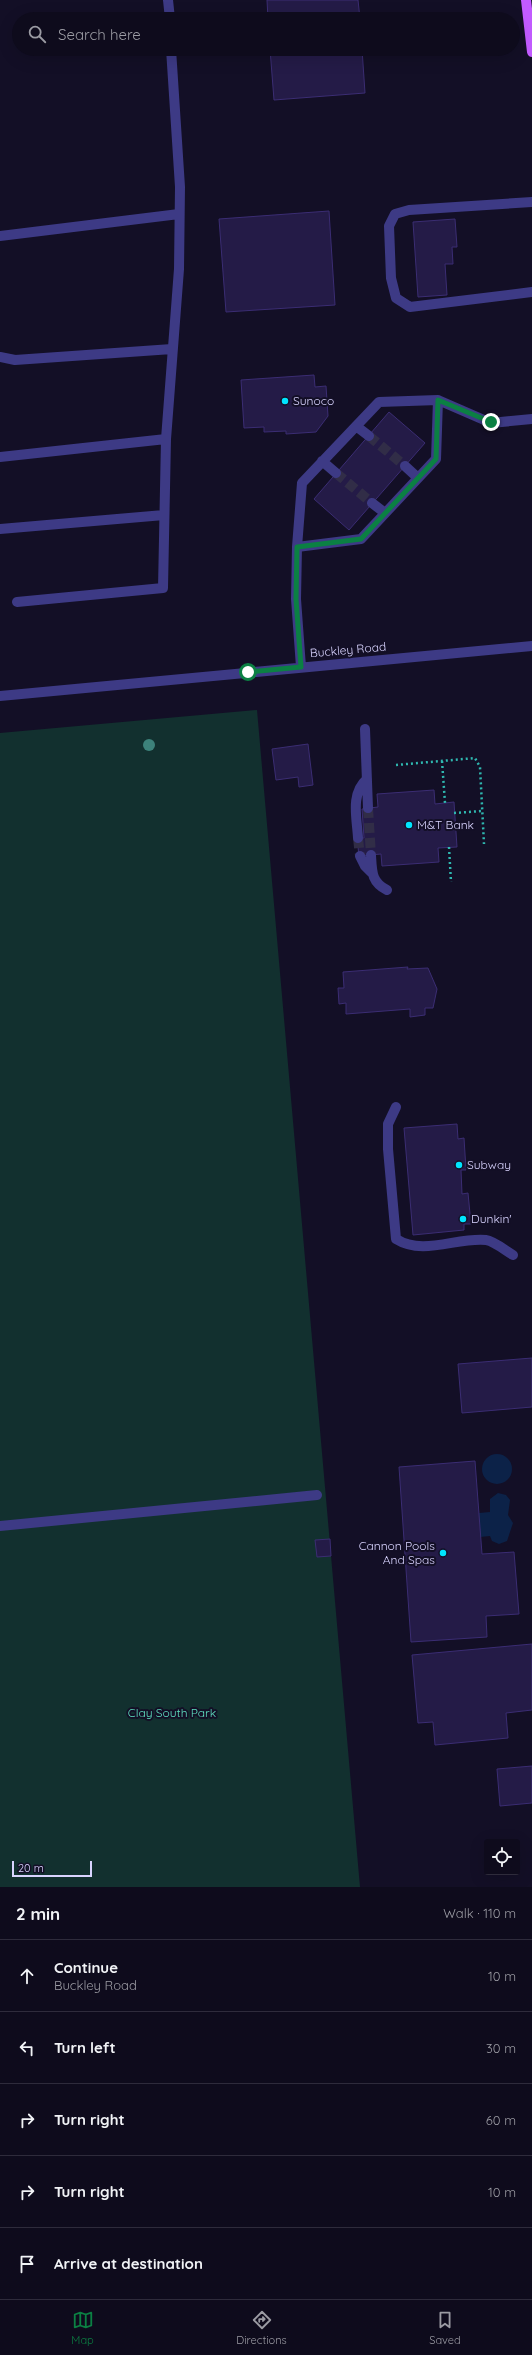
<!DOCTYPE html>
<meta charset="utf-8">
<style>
:root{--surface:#0e0b1c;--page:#1c1929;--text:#f1f3f6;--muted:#9b9ba3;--line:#2e2b3b;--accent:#0b8043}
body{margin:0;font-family:Quicksand,sans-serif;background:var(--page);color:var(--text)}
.controls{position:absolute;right:12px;bottom:12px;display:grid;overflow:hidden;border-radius:4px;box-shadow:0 4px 16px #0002}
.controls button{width:36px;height:36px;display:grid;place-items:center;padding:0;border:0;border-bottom:1px solid var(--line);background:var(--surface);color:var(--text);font:20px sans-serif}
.scale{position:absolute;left:12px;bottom:10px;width:80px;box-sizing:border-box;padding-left:4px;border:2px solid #d9d4ff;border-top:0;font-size:11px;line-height:14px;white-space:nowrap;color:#d9d4ff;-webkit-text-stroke:3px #130f26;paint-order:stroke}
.stop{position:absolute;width:12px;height:12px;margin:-9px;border:3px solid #0b8043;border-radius:50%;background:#fff}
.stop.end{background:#0b8043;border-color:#fff;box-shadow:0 1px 4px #0008}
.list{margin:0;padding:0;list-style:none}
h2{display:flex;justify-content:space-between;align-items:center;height:52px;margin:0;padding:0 16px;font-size:17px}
h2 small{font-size:13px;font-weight:400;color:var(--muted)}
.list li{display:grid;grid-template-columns:26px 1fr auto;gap:12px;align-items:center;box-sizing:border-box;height:72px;padding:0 16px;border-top:1px solid var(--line)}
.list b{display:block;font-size:15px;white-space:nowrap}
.list p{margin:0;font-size:13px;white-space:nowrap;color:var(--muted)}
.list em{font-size:13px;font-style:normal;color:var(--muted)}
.icon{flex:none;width:22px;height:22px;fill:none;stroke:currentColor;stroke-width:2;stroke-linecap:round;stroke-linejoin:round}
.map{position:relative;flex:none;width:532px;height:1887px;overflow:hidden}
.search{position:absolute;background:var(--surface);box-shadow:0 4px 16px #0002;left:12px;right:12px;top:12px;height:44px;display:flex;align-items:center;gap:10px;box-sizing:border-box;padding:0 14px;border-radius:22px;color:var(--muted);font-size:15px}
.sheet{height:412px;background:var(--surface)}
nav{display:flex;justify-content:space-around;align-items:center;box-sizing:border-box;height:56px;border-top:1px solid var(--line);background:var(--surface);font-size:11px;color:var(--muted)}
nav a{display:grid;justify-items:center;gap:2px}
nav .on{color:var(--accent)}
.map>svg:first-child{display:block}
.green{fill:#12302f}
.water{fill:#0c2248}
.building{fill:#241b47;stroke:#3b2d73}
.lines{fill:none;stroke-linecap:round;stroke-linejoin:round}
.minor-tunnel{stroke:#312d47;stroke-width:10;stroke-dasharray:10 5;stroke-linecap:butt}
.path{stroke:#2fb8b0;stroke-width:2.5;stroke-dasharray:2 3;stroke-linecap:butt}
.minor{stroke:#3d3a85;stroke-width:10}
.major{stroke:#c25bff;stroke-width:10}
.tree{fill:#3d827b}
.route{stroke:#0b8043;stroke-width:5}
.poi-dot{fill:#00e5ff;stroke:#130f26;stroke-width:1.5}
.labels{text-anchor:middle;stroke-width:4;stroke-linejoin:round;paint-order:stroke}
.poi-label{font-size:12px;fill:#d9d4ff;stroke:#130f26;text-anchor:start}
.street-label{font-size:12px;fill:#d9d4ff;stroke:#130f26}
.park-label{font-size:12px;fill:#5fe0c0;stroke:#130f26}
</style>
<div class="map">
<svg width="532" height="1887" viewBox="0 0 532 1887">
<rect width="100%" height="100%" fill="#130f26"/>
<!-- green -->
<path class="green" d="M257,710L360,1887H0V733Z"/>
<!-- water -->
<path class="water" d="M482 1469a15 15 0 1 1 30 0a15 15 0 1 1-30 0Z
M498,1493L506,1495L510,1500L508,1515L513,1523L507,1541L499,1544L492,1541L490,1536L480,1537L479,1513L490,1512V1499Z"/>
<!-- building -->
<path class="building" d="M267,0H358L360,19H268Z
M270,49H362L365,93L274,100Z
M329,211L335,305L226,312L219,219Z
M455,219L457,247H452L453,264H445L447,295L418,297L413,222Z
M314,375L315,387L326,386L328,416L316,432L286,434V431L264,432V427L244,428L241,380Z
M389,412L425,443L349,530L314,499Z
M308,744L313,785L299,787L298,777L276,780L272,749Z
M434,790L435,804L454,802L457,847L438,848L439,862L382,866L381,854L359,856L357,838H364L362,809L378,807L377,794Z
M408,967L407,969L428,968L437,989L433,1008H425V1015L410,1017V1009L346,1014V1003L339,1004L338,988H344L343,972Z
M457,1124L458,1139L464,1138L466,1170H461L462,1194L468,1193L471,1224H464V1230L413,1235L404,1128Z
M532,1358V1407L462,1413L458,1364Z
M475,1461L482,1554L514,1552L519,1614L486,1616L487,1637L411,1642L399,1467Z
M330,1539L331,1556L317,1557L315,1540Z
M532,1644V1710L506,1713L508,1738L435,1745L433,1722L418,1723L412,1655Z
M532,1766V1803L500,1806L497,1769Z"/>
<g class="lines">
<!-- minor-tunnel -->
<path class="minor-tunnel" d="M369,436L405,466
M336,473L372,503
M368,808L371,855
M358,838L360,856"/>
<!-- path -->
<path class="path" d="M442,761L445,803
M396,765L475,758L480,767L484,844
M454,813L482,811
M449,847L451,882"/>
<!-- minor -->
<path class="minor" d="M168,0L170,19
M532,202L409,210L395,214L389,226L391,278L396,298L410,307L532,292
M0,236L179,214
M0,357L15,360L172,349
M356,426L369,436
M0,457L166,439
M322,461L336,473
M405,466L418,478
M372,503L385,513
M0,529L164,515
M297,547L302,483L379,402L438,400
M17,602L163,588L166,439L179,269L180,187L171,49
M301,667L296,599L297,547L361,539L436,459L438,400L491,423L532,419
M0,696L532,646
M365,729L368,808
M358,838C357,818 350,794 367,779
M371,855C372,871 371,882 387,890
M360,856L365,866L372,873
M396,1107L388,1124V1149L396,1239C423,1256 457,1237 486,1240C494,1241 506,1251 513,1255
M0,1526L317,1495"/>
<!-- major -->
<path class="major" d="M526,0L532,52"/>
</g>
<!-- trees -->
<circle class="tree" cx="149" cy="745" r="6"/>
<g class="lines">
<!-- route -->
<path class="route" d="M248,672L301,667L296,599L297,547L361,539L436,459L438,400L491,422"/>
</g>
<!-- markers -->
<g class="poi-dot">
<circle cx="285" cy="401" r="4"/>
<circle cx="409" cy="825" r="4"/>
<circle cx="459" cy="1165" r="4"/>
<circle cx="463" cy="1219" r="4"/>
<circle cx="443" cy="1553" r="4"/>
</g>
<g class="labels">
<!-- poi labels -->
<g class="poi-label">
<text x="293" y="405">Sunoco</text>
<text x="417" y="829">M&amp;T Bank</text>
<text x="467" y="1169">Subway</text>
<text x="471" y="1223">Dunkin'</text>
<text x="435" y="1550" text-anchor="end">Cannon Pools<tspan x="435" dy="14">And Spas</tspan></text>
</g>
<!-- street labels -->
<g class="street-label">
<text transform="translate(348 650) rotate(-5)" y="4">Buckley Road</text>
</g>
<!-- park labels -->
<g class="park-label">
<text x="172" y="1717">Clay South Park</text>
</g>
</g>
</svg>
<div class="controls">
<button><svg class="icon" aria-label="locate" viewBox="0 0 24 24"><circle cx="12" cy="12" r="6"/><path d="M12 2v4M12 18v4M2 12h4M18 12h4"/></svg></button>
</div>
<div class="scale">20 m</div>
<div class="stop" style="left:248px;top:672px"></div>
<div class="stop end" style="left:491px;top:422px"></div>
<div class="search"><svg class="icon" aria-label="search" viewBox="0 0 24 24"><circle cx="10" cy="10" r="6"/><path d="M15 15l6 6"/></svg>Search here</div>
</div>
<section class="sheet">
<h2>2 min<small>Walk · 110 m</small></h2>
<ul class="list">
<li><svg class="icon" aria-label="ahead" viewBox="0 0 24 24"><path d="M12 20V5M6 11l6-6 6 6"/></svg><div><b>Continue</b><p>Buckley Road</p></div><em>10 m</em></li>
<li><svg class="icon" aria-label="left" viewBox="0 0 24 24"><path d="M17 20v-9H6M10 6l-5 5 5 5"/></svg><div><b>Turn left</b></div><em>30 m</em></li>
<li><svg class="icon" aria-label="right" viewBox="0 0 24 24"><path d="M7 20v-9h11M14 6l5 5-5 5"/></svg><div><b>Turn right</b></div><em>60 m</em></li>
<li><svg class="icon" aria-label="right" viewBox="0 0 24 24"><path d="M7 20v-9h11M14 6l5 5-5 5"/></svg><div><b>Turn right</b></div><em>10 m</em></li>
<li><svg class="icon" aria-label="arrive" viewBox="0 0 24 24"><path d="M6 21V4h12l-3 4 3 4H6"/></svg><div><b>Arrive at destination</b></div></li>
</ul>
</section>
<nav>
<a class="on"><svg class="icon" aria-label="map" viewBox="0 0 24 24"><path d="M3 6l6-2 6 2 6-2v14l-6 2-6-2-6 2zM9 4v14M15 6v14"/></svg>Map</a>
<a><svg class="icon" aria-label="directions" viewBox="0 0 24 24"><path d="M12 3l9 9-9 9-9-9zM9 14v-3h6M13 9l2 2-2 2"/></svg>Directions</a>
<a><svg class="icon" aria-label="saved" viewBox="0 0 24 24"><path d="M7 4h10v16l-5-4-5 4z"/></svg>Saved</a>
</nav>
